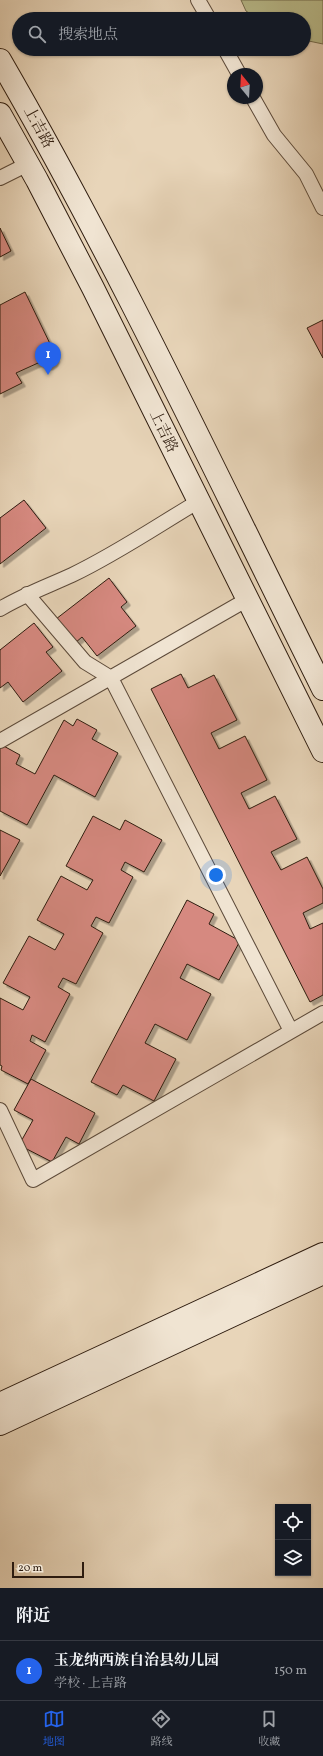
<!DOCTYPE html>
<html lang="zh">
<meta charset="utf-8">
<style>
:root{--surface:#171b24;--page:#242831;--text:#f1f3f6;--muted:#9ea1a6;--line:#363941;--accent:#2563eb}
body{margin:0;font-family:Vollkorn,"Noto Serif SC",serif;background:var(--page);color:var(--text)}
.controls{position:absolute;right:12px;bottom:12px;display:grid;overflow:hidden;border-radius:0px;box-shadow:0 1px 3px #0004}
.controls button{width:36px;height:36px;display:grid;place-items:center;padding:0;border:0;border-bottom:1px solid var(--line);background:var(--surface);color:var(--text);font:20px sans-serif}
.compass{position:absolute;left:227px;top:68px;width:36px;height:36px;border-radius:50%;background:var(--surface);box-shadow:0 1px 3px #0004;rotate:342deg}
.scale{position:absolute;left:12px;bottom:10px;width:72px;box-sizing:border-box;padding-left:4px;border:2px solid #2e1c0f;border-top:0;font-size:11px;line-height:14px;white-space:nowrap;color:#2e1c0f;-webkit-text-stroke:3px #f0e4d2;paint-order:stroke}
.you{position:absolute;left:216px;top:875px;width:14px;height:14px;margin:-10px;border:3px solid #fff;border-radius:50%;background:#1a73e8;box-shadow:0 0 0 6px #1a73e833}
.badge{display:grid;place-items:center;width:26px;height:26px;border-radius:50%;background:var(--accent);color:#fff;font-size:13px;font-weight:700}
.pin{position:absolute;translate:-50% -33px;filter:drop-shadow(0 1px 2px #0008)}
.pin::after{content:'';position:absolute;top:21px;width:14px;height:12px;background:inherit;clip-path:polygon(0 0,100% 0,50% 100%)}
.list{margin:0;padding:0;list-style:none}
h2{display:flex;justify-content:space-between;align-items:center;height:52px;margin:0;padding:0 16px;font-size:17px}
h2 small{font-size:13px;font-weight:400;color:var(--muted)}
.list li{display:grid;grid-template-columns:26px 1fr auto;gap:12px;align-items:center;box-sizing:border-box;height:60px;padding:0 16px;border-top:1px solid var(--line)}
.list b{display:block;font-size:15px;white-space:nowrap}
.list p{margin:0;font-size:13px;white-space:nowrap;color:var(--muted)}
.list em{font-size:13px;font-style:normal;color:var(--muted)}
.icon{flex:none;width:22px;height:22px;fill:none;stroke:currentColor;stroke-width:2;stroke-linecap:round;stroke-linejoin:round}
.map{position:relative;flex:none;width:323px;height:1588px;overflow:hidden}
.search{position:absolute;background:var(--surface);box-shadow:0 1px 3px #0004;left:12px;right:12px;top:12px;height:44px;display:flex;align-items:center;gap:10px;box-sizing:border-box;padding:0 14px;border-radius:22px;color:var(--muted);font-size:15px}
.sheet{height:112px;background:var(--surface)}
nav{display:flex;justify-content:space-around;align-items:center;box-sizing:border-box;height:56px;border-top:1px solid var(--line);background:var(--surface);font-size:11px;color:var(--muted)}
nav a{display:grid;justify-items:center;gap:2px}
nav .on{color:var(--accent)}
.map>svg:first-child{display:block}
.green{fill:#b9bc8c;stroke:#746c4e}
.building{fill:#d68980;stroke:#2e1c0f;filter:url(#shadow)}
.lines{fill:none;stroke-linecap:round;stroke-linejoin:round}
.service-casing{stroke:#5c4a3a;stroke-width:16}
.secondary-casing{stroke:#2e1c0f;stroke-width:24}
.service{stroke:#f0e4d2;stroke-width:14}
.secondary{stroke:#f0e4d2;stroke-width:22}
.labels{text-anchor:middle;stroke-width:3;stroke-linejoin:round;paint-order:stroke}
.street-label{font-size:15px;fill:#2e1c0f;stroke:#f0e4d2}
</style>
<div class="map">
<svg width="323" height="1588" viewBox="0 0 323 1588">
<defs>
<filter id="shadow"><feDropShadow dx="3.5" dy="3.5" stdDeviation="0" flood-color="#0004"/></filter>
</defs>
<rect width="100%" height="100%" fill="#e8d5b9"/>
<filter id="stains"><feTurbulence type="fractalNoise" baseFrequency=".005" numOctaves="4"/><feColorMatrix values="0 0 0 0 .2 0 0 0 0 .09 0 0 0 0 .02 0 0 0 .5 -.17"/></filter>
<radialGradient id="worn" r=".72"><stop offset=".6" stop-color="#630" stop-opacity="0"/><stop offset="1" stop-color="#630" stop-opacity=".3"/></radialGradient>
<!-- green -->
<path class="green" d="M241,0H323V44L304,40V19H258L246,11Z"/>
<!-- building -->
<path class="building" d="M0,228L11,251L0,257Z
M25,292L55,354L56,359L54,363L50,366L46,367L38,363L16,373L22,383L0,394V305Z
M323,320V358L307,328Z
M24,500L46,528L0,564V518Z
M109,578L127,602L121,607L136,626L97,656L82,637L75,643L56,619Z
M34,623L53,647L46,652L62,671L23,702L8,682L0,688V650Z
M181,674L188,688L214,675L237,720L211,733L219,749L245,736L267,780L241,793L249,809L275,796L297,839L271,852L281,870L307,857L323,889V903L303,913L310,929L323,923V995L310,1002L151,689Z
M77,719L97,730L92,739L118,753L95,797L54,775L27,825L0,811V744L20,755L16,764L35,774L64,720L73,726Z
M93,816L120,830L125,820L162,840L144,872L125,862L121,870L133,877L109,923L96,917L91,926L103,933L76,984L63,978L58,987L70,994L45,1042L32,1035L30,1041L46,1050L28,1084L1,1070L2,1066L0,1065V998L23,1010L30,997L3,983L29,936L55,950L64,934L37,920L61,876L87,890L93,880L66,866Z
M0,830L20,840L0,876Z
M187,900L214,914L209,924L240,941L219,980L187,964L180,978L211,994L187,1040L155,1024L145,1043L176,1059L154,1101L123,1085L117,1095L91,1082Z
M31,1079L95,1113L79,1144L66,1137L52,1162L19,1145L33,1120L14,1110Z"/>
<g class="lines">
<defs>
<path id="service" d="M198,0L209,19
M225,49L239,74
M253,98L274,135L306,174L323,208
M0,178L28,164
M27,594L85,662L111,678L291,1031
M0,609C23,595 48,586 72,575C116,554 157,526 199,501
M0,741L248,599
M0,1110L33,1180L323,1013"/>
<path id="secondary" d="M0,60C118,264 218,478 323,689
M0,114L37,180L93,288L323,751
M0,1404L323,1254
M0,1424L323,1273"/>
</defs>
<!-- service casing -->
<use href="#service" class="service-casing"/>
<!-- secondary casing -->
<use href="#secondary" class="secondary-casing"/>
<!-- service -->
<use href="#service" class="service"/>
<!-- secondary -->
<use href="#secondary" class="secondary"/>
</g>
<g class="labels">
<!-- street labels -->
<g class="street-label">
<text transform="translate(39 127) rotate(61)" y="5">上吉路</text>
<text transform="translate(164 431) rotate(64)" y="5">上吉路</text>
</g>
</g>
<rect width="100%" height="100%" filter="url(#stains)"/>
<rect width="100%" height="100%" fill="url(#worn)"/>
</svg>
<div class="controls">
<button><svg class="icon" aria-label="locate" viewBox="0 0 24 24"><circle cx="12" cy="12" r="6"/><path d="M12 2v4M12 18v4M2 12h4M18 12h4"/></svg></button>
<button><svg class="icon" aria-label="layers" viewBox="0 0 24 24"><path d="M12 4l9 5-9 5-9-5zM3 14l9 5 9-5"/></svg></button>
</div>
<svg class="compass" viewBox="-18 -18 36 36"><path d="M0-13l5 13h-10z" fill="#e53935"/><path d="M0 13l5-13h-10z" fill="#9ea1a6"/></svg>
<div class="scale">20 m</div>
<div class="you"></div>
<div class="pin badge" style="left:48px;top:375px">1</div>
<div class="search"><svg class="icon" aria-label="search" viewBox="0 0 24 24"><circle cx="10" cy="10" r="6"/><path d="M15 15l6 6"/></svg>搜索地点</div>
</div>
<section class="sheet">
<h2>附近<small></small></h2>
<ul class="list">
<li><span class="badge">1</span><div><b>玉龙纳西族自治县幼儿园</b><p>学校 · 上吉路</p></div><em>150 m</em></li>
</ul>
</section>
<nav>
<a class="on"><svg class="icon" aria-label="map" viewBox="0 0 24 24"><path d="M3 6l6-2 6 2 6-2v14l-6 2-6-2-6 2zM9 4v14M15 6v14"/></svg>地图</a>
<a><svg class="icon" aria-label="directions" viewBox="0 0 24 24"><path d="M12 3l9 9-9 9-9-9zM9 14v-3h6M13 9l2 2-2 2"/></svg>路线</a>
<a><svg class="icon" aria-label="saved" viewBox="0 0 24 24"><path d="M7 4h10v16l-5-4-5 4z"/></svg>收藏</a>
</nav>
